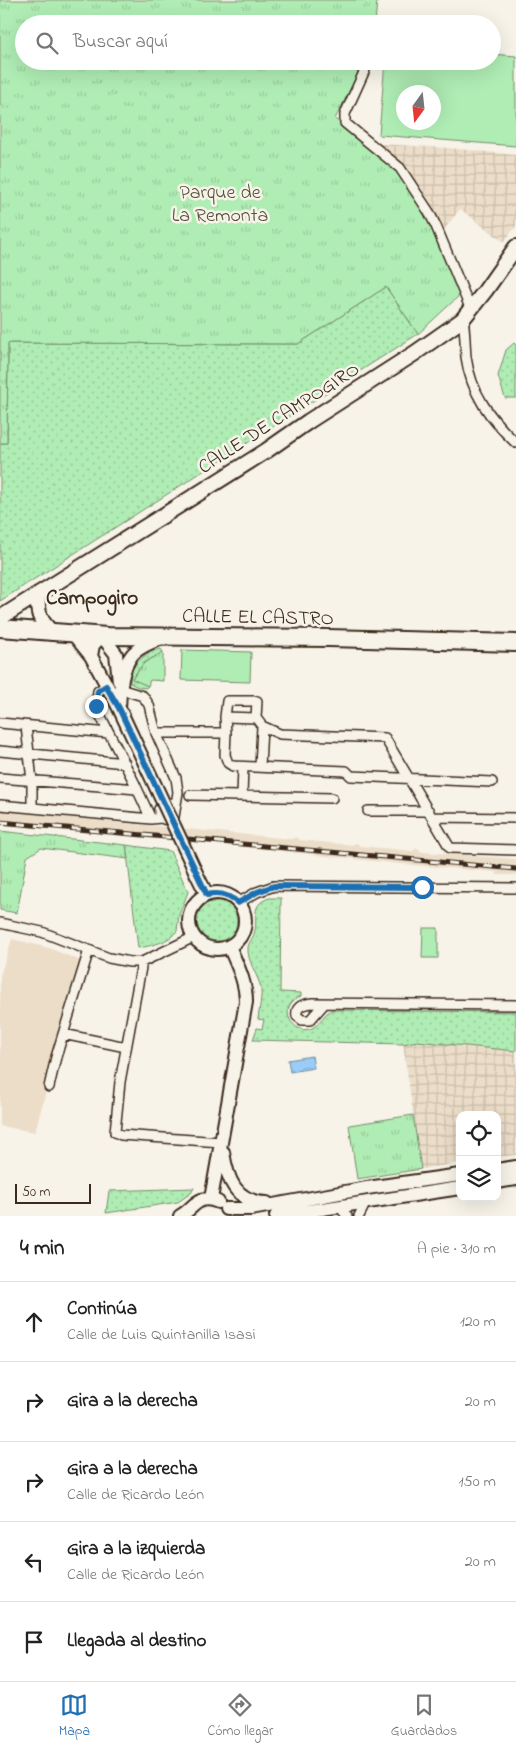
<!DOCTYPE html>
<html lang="es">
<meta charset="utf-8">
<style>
:root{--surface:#fff;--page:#f2f2f2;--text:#222;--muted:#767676;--line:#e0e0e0;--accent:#1f6fb2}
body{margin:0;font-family:"Indie Flower",sans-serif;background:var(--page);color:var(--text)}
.controls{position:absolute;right:15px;bottom:15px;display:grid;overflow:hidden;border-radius:10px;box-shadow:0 5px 20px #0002}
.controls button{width:45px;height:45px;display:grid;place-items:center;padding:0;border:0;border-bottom:1px solid var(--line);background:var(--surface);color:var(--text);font:25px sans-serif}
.compass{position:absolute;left:396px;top:85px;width:45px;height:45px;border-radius:50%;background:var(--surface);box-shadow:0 5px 20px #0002;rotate:195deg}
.scale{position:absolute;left:15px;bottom:12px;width:76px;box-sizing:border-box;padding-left:5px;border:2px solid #3b2a1e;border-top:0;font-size:14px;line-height:18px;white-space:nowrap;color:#3b2a1e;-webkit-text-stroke:4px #f7f3e8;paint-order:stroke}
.stop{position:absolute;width:15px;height:15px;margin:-11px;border:4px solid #1f6fb2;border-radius:50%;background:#fff}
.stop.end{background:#1f6fb2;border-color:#fff;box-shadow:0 1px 5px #0008}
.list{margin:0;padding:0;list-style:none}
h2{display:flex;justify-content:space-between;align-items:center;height:65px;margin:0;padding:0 20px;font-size:21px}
h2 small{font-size:16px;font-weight:400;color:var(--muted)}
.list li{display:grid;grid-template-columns:32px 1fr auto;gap:15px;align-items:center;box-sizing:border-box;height:80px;padding:0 20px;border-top:1px solid var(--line)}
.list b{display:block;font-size:19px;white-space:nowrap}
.list p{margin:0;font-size:16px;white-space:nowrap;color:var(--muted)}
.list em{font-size:16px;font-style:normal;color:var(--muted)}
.icon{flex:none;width:28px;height:28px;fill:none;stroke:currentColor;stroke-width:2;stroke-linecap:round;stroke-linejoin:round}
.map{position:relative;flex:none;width:516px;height:1216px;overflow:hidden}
.search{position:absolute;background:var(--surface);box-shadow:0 5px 20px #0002;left:15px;right:15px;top:15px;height:55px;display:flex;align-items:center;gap:12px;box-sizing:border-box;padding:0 18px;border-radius:28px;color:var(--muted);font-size:19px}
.sheet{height:465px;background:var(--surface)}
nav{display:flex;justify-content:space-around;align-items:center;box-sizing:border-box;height:70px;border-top:1px solid var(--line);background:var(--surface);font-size:14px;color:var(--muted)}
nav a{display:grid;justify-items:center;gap:2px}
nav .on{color:var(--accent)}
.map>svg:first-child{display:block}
.built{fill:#ecddc9}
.industrial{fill:url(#industrial-grid)}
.grass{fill:url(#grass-dots);stroke:#758c69}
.park{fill:url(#park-tufts);stroke:#758c69}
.pitch{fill:#afedb4;stroke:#758c69;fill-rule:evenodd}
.water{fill:url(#water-waves);stroke:#738ca0}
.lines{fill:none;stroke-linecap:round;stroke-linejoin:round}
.street-casing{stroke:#3b2a1e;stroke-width:12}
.secondary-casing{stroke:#3b2a1e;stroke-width:16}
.primary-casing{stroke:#3b2a1e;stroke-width:18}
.highway-casing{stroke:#3b2a1e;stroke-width:20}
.street{stroke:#f7f3e8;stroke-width:9}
.secondary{stroke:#f7f3e8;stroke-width:12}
.primary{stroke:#f7f3e8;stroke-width:14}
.highway{stroke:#f7f3e8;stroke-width:16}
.rail-casing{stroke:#3b2a1e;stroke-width:5}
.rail{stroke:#f7f3e8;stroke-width:3;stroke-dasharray:9;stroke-linecap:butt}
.secondary-bridge-casing{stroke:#3b2a1e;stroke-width:16;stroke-linecap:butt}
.secondary-bridge{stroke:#f7f3e8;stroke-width:12}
.route{stroke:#1f6fb2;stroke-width:6}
.labels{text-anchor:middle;stroke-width:5;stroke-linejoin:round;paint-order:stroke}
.park-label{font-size:20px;fill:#52513c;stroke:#f7f3e8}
.street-label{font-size:20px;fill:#3b2a1e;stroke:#f7f3e8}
.neighbourhood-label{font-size:21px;font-weight:bold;fill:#3b2a1e;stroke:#f7f3e8}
</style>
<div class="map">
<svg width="516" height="1216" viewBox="0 0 516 1216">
<defs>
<pattern id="industrial-grid" width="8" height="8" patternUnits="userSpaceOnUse" patternTransform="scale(1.25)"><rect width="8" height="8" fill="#ecddc9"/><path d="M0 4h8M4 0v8" fill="none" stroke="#cbbeac"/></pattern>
<pattern id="grass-dots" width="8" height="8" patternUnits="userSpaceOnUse" patternTransform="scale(1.25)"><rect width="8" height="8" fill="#afedb4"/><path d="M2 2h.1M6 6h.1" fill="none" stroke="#97cb9a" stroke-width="1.8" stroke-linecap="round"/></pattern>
<pattern id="park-tufts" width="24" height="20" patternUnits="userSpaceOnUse" patternTransform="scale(1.25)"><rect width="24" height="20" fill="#afedb4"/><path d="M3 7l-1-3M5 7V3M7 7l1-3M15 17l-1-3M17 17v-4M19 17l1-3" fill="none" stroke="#97cb9a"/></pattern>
<pattern id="water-waves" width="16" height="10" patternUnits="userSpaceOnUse" patternTransform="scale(1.25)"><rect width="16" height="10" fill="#99cdf7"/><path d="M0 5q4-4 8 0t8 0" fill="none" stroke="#85b0d3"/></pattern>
</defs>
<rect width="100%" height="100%" fill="#f7f3e8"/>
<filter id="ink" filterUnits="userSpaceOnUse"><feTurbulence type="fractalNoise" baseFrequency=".02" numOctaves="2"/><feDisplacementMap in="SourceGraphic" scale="10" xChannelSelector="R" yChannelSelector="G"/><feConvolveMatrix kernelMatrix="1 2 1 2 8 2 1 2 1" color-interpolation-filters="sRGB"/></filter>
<g filter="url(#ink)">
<!-- built -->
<path class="built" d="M0,811L291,839L296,837L300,840L351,845L357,843L360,846L413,851L417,848L422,852L516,859V875H497L496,872L401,864L234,846L0,825Z
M12,939L49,948L81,961L35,1132L0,1126V976Z"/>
<!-- industrial -->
<path class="industrial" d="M381,144L449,148L516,155V226L504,242L460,209L441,234L377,148Z
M417,1041L516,1051V1155L497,1157V1115H460V1163L421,1169L403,1044Z"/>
<!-- grass -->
<path class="grass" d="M386,287L418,334L0,601V443H7L8,343L298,344Z
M514,343L516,345V398H505L498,376L506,350Z
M161,649L163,652L144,663L132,678L148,686L146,688L138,687L130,683C129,665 145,652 161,649Z
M126,845L170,851L188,892L179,915L177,931C169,942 151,946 138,948Z
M269,898H281L280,992L301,993V996C274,1007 295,1039 314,1027C321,1022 324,1014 331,1010L516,1012V1051L417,1041L403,1044L253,1040L257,1028L262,1029L264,1020L258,1019C259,1010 262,998 261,988C258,975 247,961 248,948C248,943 253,938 254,934C259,918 249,905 269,898Z
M197 921a20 20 0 1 1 40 0a20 20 0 1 1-40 0Z
M194,1188L191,1193L178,1202L106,1213L109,1191Z"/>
<!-- park -->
<path class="park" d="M0,0H377L375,24H24V61H365L335,119L397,171L426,217L461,294L418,334L386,287L298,344L8,343L7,443H0Z
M163,652V681L150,680L148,686L132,679L144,663Z
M0,831L126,845L128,859L41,848L27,857L17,913L0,910Z
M413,1115L421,1169L357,1179L349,1125Z"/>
<!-- pitch -->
<path class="pitch" d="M492,54L516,56V146L379,135L385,61H492ZM434,92V122H404V92Z
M182,650L251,652L250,682L181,680Z
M423,928H438V958H422Z"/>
<!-- water -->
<path class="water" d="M312,1056L314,1068L290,1072L288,1060Z"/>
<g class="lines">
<defs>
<path id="street" d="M369,61L345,114V123L400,168L429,212L436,226L468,303L472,307
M463,318C465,331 465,344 466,357C471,393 490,419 516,443
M106,686L98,691L96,707L134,782L151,819
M120,689L143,696L149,705L156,733L176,778L178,792L174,817C169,821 163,821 159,815V809L163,804L170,803L175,808
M225,717L227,701H257L256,718
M0,723L109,733
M26,726L32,781V808
M156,733H226L225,717L256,718L262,726L280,734L385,738L450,848L516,850
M226,733L225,755L228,763L233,766L346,771L351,776L492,782
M0,751L125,763
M260,767L262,726
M0,778L137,789
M190,795L332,798
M242,796L243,767
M0,805L151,819L161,818
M368,811H429
M433,817L516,818
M238,903L257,892L274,886L516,888
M0,923L42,932L109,958L130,962H142L194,937
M142,962L120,1082L115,1132L121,1135L221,1142
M324,1004L310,1020H302L297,1016C295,1006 304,1004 312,1003L516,1005
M63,1034L126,1047
M49,1087L56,1057L89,950
M339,1206L347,1216
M359,1216L366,1202"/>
<path id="secondary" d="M74,635L91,656L119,708
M91,656L93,645L102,636L116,654L119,681
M119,708C120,690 121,669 132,655C139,646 153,642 163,637
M197,875L207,895
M189 921a28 28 0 1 1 56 0a28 28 0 1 1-56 0Z
M223,1152C227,1179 235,1202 267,1203
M497,1170L516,1167
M497,1182L516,1179
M211,1199L246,1002C246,981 237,965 229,946
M226,1209H251L367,1188L460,1175
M180,1216C195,1208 197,1193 218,1202
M276,1216L460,1188"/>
<path id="primary" d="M38,594C37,612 39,621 53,633
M0,618L266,451L309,421L415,353L462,320L485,291L516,247"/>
<path id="highway" d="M0,628L107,636L329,638L516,643"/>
</defs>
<!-- street casing -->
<use href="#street" class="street-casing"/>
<!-- secondary casing -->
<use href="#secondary" class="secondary-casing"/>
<!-- primary casing -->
<use href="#primary" class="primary-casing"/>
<!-- highway casing -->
<use href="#highway" class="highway-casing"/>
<!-- street -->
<use href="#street" class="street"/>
<!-- secondary -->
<use href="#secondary" class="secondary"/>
<!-- primary -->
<use href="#primary" class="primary"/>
<!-- highway -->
<use href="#highway" class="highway"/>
<defs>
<path id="rail" d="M0,822L516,869"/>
</defs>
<!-- rail casing -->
<use href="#rail" class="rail-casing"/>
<!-- rail -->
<use href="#rail" class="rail"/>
<defs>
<path id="secondary-bridge" d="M119,708L197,875"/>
</defs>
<!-- secondary-bridge casing -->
<use href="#secondary-bridge" class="secondary-bridge-casing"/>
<!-- secondary-bridge -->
<use href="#secondary-bridge" class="secondary-bridge"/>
</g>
</g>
<g class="lines" filter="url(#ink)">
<!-- route -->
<path class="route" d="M96,706L98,691L106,686L119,708L207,895C219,892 229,895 238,903L257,892L274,886L422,887"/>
</g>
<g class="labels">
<!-- park labels -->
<g class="park-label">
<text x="220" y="198">Parque de<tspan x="220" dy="23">La Remonta</tspan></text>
</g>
<!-- street labels -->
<g class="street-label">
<text transform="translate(278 417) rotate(-33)" y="7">CALLE DE CAMPOGIRO</text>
<text transform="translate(258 616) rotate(1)" y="7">CALLE EL CASTRO</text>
</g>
<!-- neighbourhood labels -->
<g class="neighbourhood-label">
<text x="92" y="604">Campogiro</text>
</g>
</g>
</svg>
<div class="controls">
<button><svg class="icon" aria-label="locate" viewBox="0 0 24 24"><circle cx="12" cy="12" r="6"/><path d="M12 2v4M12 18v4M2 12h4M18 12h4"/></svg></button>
<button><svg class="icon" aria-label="layers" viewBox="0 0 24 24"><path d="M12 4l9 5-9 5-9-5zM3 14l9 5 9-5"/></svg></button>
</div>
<svg class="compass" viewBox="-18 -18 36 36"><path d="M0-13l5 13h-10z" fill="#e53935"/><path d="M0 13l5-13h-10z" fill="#767676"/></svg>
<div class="scale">50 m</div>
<div class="stop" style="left:422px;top:887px"></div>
<div class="stop end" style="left:96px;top:706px"></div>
<div class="search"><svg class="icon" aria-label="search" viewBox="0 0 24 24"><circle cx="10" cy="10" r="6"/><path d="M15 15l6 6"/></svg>Buscar aquí</div>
</div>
<section class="sheet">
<h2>4 min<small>A pie · 310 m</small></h2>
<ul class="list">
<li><svg class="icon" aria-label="ahead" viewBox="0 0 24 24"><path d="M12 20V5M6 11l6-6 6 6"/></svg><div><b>Continúa</b><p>Calle de Luis Quintanilla Isasi</p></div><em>120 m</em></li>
<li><svg class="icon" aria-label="right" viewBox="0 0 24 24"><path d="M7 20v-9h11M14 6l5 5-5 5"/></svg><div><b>Gira a la derecha</b></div><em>20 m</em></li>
<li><svg class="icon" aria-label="right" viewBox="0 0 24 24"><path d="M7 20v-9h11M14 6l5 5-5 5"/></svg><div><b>Gira a la derecha</b><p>Calle de Ricardo León</p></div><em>150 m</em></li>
<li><svg class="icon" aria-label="left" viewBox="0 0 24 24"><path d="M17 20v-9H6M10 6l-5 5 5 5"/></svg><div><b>Gira a la izquierda</b><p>Calle de Ricardo León</p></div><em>20 m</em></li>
<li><svg class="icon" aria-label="arrive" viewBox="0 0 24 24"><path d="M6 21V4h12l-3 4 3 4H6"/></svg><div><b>Llegada al destino</b></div></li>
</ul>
</section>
<nav>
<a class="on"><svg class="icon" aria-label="map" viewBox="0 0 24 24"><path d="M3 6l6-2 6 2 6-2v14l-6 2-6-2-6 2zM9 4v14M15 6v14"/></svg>Mapa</a>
<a><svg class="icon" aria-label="directions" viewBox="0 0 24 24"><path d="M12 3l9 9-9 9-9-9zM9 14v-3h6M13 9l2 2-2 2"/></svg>Cómo llegar</a>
<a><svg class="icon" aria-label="saved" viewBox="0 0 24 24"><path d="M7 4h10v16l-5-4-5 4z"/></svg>Guardados</a>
</nav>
